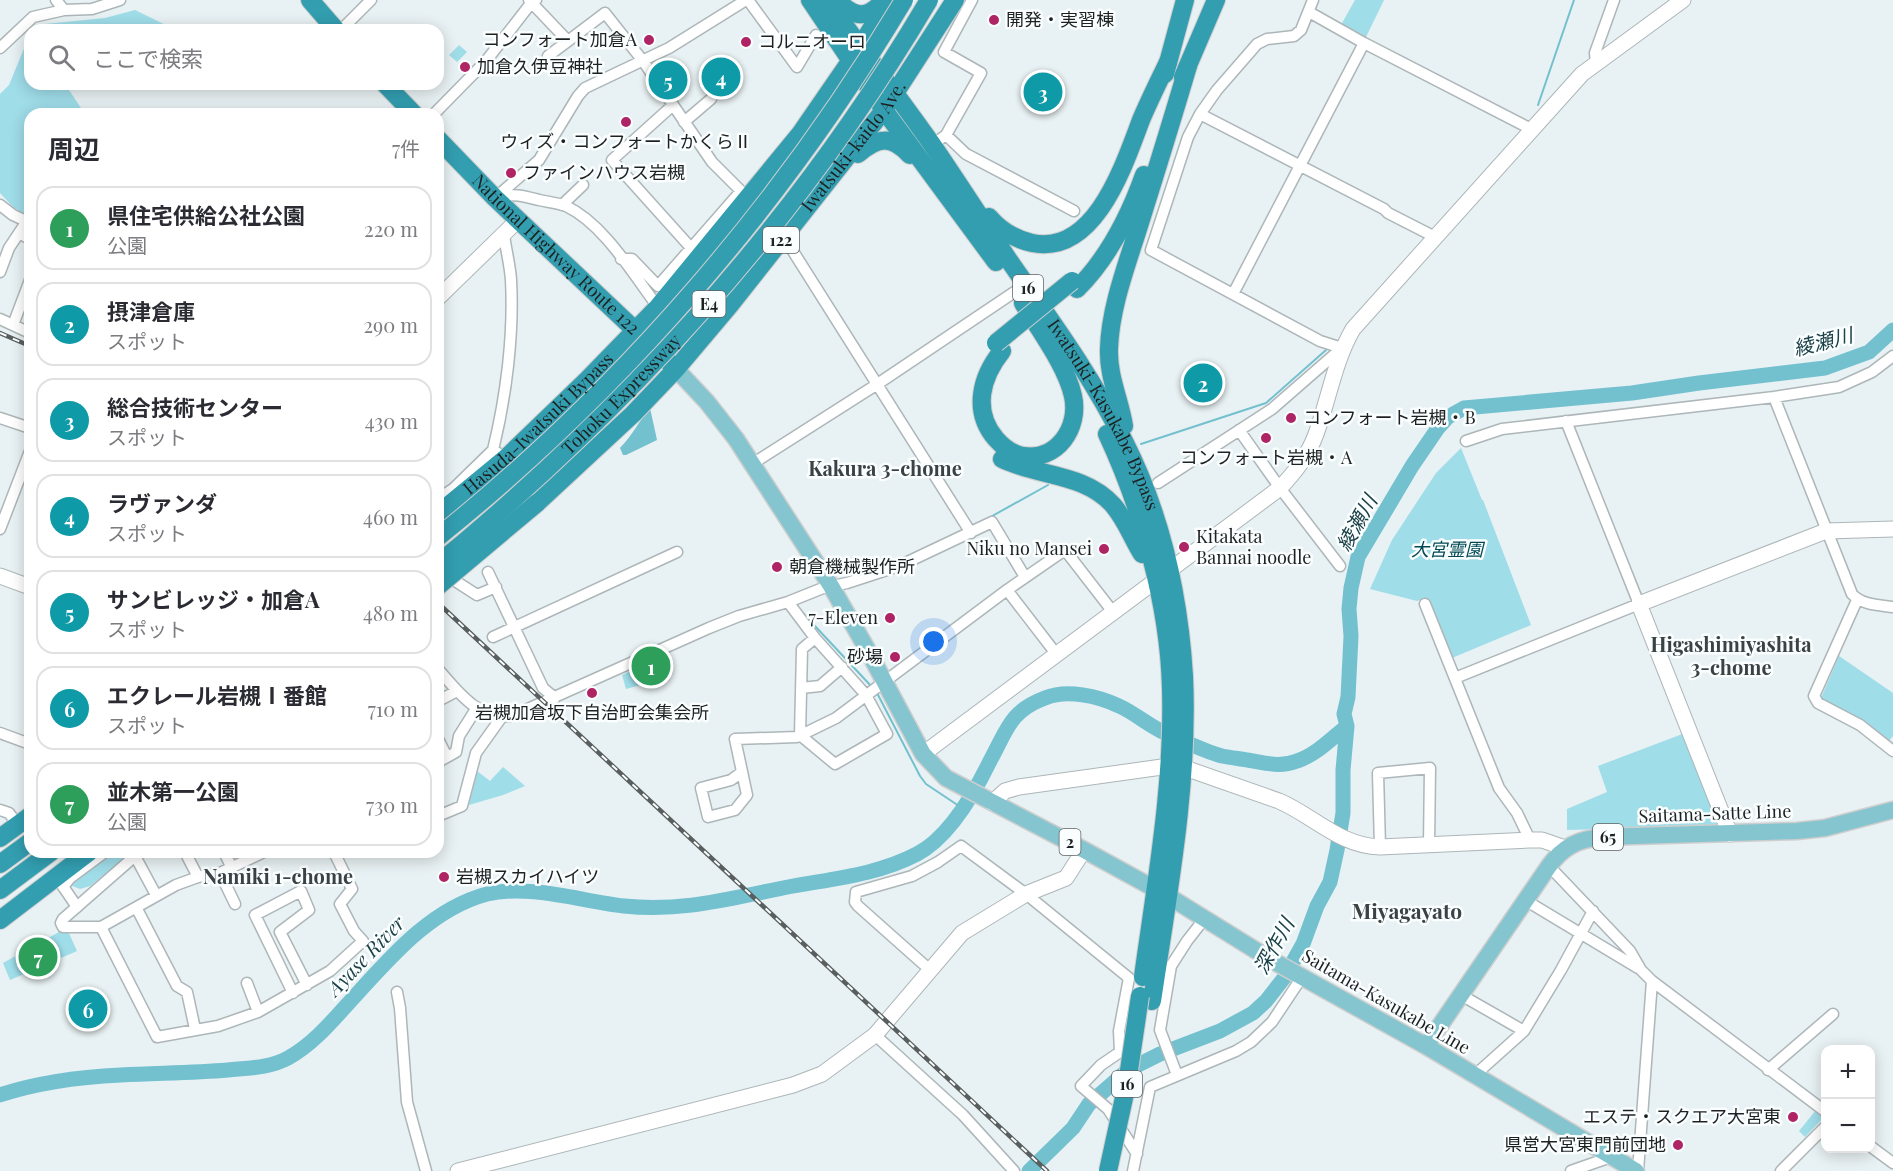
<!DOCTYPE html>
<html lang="ja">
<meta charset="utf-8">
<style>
:root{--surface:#fff;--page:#f2f2f3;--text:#2b2b33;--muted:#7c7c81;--line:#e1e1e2;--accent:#ae2465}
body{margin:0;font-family:"Playfair Display","Noto Sans JP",serif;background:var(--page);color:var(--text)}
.controls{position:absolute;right:18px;bottom:18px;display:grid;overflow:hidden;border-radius:12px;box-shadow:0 3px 15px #0003}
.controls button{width:54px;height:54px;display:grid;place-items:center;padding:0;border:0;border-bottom:2px solid var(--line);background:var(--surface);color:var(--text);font:30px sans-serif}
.you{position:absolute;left:934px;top:642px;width:21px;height:21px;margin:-15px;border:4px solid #fff;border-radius:50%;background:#1a73e8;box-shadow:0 0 0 9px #1a73e833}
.badge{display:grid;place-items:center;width:39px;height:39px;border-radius:50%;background:var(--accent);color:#fff;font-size:20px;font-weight:700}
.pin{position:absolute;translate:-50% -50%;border:3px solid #fff;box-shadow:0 2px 6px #0006}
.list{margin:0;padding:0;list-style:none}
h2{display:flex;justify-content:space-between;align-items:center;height:78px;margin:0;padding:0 24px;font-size:26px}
h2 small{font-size:20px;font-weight:400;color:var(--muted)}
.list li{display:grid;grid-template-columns:39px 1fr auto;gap:18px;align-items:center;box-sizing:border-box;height:84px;margin:0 12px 12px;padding:0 12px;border:2px solid var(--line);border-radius:18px}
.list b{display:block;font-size:22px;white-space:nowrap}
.list p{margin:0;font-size:20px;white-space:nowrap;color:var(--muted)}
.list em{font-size:20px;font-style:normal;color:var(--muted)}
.icon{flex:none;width:33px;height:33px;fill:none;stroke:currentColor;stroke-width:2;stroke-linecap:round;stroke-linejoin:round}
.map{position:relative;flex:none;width:1893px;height:1171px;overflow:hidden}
.search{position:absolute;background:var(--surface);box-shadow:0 3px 15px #0003;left:24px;top:24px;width:420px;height:66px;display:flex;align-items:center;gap:15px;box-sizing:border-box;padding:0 21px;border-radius:18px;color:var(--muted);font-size:22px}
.panel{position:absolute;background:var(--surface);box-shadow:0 3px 15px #0003;left:24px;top:108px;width:420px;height:750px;border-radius:18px}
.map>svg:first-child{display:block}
.green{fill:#9fdde9}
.water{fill:#73c0cf}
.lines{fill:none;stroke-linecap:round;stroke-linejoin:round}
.stream{stroke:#73c0cf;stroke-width:2}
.river{stroke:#73c0cf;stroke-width:15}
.street-casing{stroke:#adb6b8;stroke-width:13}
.secondary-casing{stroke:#adb6b8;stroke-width:17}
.primary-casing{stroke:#cecece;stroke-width:19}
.highway-casing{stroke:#cecece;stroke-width:20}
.street{stroke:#fff;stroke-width:10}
.secondary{stroke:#fff;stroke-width:15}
.primary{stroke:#84c5d0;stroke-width:16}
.highway{stroke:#329eb0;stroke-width:18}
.rail-casing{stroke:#595e5f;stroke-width:4.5}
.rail{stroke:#fafefe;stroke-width:2;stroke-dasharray:7;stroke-linecap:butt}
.highway-bridge-casing{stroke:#cecece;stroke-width:20;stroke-linecap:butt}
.highway-bridge{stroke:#329eb0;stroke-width:18}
.poi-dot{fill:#ae2465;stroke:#fafefe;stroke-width:2}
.labels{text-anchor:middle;stroke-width:5;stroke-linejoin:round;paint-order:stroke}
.shield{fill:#fafefe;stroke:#606363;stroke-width:1.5}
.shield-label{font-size:16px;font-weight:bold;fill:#1e2121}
.poi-label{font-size:18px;fill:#1e2121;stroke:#fafefe;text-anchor:start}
.street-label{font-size:18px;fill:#1e2121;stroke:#fafefe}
.park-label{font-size:18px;font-style:italic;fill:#004954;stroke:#fafefe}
.water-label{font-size:20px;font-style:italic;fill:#1c4148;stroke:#fafefe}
.neighbourhood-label{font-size:20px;font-weight:bold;fill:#3a4243;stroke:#fafefe}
.quarter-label{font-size:21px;font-weight:bold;fill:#3a4243;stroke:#fafefe}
</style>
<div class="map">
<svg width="1893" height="1171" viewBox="0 0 1893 1171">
<rect width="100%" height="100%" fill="#e8f1f3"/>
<!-- green -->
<path class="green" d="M1355,0H1384L1366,37L1341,25Z
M135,10L176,30H36L45,24L105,18Z
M30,34V84H65L85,114H30V217L13,207L0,193V94L9,85Z
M459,45L467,52L457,62L449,55Z
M1461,448L1482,500H1483L1531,625L1452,658L1427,598L1417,601L1370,589L1392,540L1436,473Z
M1839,656L1893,693V736L1889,741L1821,698Z
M659,657L665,678L626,689L622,675Z
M1685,733L1722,826L1567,830V809L1607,792L1598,766Z
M503,767L525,786L503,795L469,805L477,771L490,781Z
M112,852H132L90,886L80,889L70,885Z
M68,931L77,951L10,980L3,963L59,932Z
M1816,1110L1824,1117L1805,1137L1799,1131Z"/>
<!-- water -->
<path class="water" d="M650,408L657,440L626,455H623L620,448C632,436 639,421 650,408Z"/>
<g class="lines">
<!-- stream -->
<path class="stream" d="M1538,105L1574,0
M1141,444L1266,403L1326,350
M985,520L1048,485
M800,610L872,687
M876,691L920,776L926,784L962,808"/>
<!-- river -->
<path class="river" d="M0,1095C39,1082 80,1077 121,1075C157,1073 192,1073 228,1070C248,1068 270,1068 288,1058C310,1046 328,1026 345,1007C385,964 427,910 487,894C529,884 581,901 624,906C682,912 727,899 783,888C828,879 875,876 917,854C950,837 975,792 991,759C1007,730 1010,711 1045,698C1067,689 1098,696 1119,706C1135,713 1149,726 1165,733C1184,741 1203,751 1222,756C1232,758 1243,759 1253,761C1270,764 1281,767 1297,761C1316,755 1332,738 1347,726
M1029,1171L1073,1128L1089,1104L1128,1070L1160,1054L1220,1031L1253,1013L1266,1001L1284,978L1303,944L1317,906L1330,882L1337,850L1343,813V770L1347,726L1344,714L1348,697L1351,636L1349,609L1351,588L1358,557L1412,466L1438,428L1448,417L1464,408L1632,393L1699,383L1825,368L1869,352L1893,330"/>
<defs>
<path id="street" d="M56,0L64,10
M529,0L568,41L605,13L643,61L712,162L741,191L658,286L632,259H621
M748,0L797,67L816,35
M1313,0L1301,30L1294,36L1267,39L1257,44L1217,90L1200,114L1188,137L1151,250L1320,341L1342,348
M1309,12L1364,43L1531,129
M341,30L371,0
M0,48L33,17L64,10L92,9L120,0
M548,56L568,41
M1596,63L1595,53L1614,0
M672,106L612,160L692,249
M434,114L486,61L532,2L536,0
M1200,114L1384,209L1388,213L1435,237
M684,122L711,99
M946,135L966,154L1074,211
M932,145L946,135L981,73L944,52L972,0
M498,197C513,193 524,196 539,200C548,202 558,203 566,206C604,224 633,274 658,307
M495,198L539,160L578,96L585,88L669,48L746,0
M0,205L13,215L24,220L25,224L9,248L0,272
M562,205L583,185
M19,233L30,239
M784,237L971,533
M1233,294L1364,43
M0,319L30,333
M13,325L30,280
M1774,397L1852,594C1862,605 1878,605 1893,607
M0,418L30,428
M1239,430L1280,488L1340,566
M1466,441L1502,429L1774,397L1839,387L1872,372L1893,356
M493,450C506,397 514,335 511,280C510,265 506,250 504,235
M752,464L876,385L1016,291
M1158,483L1272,409L1342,348
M438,499L453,489L493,450L498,453
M0,529L30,451
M488,572L543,688L555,698
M446,575L477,595L496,587
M1007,590L1057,655
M1857,600L1814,696L1818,703L1860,725L1893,751
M788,602L815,638L866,695L887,734L835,764L800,735L802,649L815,638
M1425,604L1499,788L1517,813L1530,840
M493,637L677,552
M438,669C458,692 478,720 512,716L709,628L739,616L788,602L823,588L847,583L899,566L992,522L1025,577
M1455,678L1639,604L1566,421
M801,688L820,686L842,667
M438,701L457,691
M0,733L30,744
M438,739L447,757
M438,762L456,752L459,736L476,709
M742,772L731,780L701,788L708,817L735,810L747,795L735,739L797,737L836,718L1007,590L1065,550L1113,612
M0,810L9,813L12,817
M438,816L462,806L476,753L501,718
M1380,847L1378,773L1430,768L1429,845
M142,852L135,856L63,919L61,923L63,927H101L176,885L198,877L220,873L264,852
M185,852L198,877
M224,852L232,868
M135,856L156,895
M1549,866L1630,951L1641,970L1652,981L1826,1112
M220,873L235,904
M60,882L77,907
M63,887L70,878L105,852
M1525,900L1638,968
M137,909L177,986L187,992L195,1029
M101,927L157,1037L218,1026L258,1012L330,971L363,941L354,931L340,904L352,889L334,852
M930,970L858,906L855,902L856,892L912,876L938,862L961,846L1026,894L1129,978L1119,1031L1120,1052L1101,1065L1081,1086L1108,1109L1137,1154
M247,983L258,1012
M397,992L400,1008L407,1102L426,1171
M293,993L255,915L301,891L309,910L280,932L307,985
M1461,995L1524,1031
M875,1035L963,1115L1014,1171
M1768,1070L1833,1014
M1177,1075L1160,1030L1171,966L1187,941L1205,918
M1475,1075L1524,1031L1561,970L1593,911
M1870,1146L1893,1163
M1133,1171L1150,1087L1236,1051L1251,1042L1272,1022L1302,977
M1571,1171L1608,1158L1609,1155
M1638,1171L1652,981
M1781,1171L1826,1126"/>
<path id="secondary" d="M438,298L518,220
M0,576L30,587
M923,754L1280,488C1295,472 1308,456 1316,434C1329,399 1334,362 1353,329L1582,74L1683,0
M992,803L1005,791L1019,787L1169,766L1182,767L1279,801C1314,816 1340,846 1380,847L1530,840H1542L1565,848
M1730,834L1639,604L1826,531L1893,529
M458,1171L793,1085L822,1074L875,1035L962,933L1026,894L1066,878L1084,850"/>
<path id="primary" d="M676,369L707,402L736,439L831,586L867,649L923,754L946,778L1084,850L1168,896L1268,958L1426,1046L1636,1171
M1426,1046L1549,866C1563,847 1578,839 1602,837L1797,831L1825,828L1893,810"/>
<g id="highway">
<path d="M310,0L336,30"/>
<path d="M810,0L884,110L996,262"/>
<path id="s1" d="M826,0C861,48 897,95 931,143C957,181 982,220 1008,259C1049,318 1092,376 1124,441C1161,514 1179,595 1184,676C1189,785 1168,894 1152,1001"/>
<path d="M837,0C854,18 867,20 884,0"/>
<path d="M1165,74L1185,0"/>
<path d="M1183,77L1216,0"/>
<path d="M385,84L414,114"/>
<path id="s2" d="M438,139L495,198L673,366"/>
<path d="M858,154C878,137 891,135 910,155"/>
<path d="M989,217C1001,231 1014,239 1032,243C1095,256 1124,165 1141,120C1149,101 1159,81 1168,62"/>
<path d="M1077,289C1109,257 1129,217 1144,175"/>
<path d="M1002,351C981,377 972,411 996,439C1003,447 1012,454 1023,456C1057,461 1080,428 1073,396C1067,367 1039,329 1023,303"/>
<path d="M1124,426C1120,400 1108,377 1109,349C1110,309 1126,267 1138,229C1155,175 1172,120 1188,66"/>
<path d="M1107,434C1142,509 1169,604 1171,688C1174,783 1156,883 1143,977"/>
<path d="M1002,459C1039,477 1084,473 1113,505C1126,520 1132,538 1142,554"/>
<path id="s3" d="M537,503L633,414L676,369L730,305L884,110L955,0"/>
<path id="s4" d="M438,514L506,458L586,381L658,307L800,134L860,47L889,0"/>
<path d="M0,838L30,816"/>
<path d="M0,864L30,842"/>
<path d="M0,890L51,852"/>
<path d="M0,920L89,852"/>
</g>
</defs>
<!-- street casing -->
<use href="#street" class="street-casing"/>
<!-- secondary casing -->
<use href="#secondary" class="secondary-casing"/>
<!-- primary casing -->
<use href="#primary" class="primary-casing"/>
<!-- highway casing -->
<use href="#highway" class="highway-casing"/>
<!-- street -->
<use href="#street" class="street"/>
<!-- secondary -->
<use href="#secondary" class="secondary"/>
<!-- primary -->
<use href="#primary" class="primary"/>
<!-- highway -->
<use href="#highway" class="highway"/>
<defs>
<path id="rail" d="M0,333L30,346
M438,603L1047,1171"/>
</defs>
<!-- rail casing -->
<use href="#rail" class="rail-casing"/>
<!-- rail -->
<use href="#rail" class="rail"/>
<defs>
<g id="highway-bridge">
<path d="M996,343L1072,281"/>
<path d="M438,537C623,389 783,203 904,0"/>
<path id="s5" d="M438,564C632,404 801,217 929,0"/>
<path d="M438,586L537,503"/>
<path d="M1108,1171L1127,1084L1140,996"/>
</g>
</defs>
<!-- highway-bridge casing -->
<use href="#highway-bridge" class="highway-bridge-casing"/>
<!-- highway-bridge -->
<use href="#highway-bridge" class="highway-bridge"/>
</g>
<!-- markers -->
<g class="poi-dot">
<circle cx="994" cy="20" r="6"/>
<circle cx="649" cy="40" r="6"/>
<circle cx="746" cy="42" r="6"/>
<circle cx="465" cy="67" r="6"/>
<circle cx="626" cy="122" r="6"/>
<circle cx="511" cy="173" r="6"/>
<circle cx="1291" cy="418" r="6"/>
<circle cx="1266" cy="438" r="6"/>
<circle cx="1184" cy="547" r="6"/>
<circle cx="1104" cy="549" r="6"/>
<circle cx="777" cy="567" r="6"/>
<circle cx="890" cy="618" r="6"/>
<circle cx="895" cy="657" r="6"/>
<circle cx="592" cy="693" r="6"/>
<circle cx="444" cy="877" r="6"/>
<circle cx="1793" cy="1117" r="6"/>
<circle cx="1678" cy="1145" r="6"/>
</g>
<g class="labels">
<!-- shield labels -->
<g class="shield">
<rect x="763" y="227" width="36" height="26" rx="4.5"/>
<rect x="1013" y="275" width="30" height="26" rx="4.5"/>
<rect x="692.5" y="291" width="33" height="26" rx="4.5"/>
<rect x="1593" y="824" width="30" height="26" rx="4.5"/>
<rect x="1059.5" y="829" width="21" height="26" rx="4.5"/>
<rect x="1112" y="1071" width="30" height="26" rx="4.5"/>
</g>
<g class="shield-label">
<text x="781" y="246">122</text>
<text x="1028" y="294">16</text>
<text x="709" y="310">E4</text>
<text x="1608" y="843">65</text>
<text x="1070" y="848">2</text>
<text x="1127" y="1090">16</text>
</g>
<!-- poi labels -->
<g class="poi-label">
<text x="1006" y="26">開発・実習棟</text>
<text x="637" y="46" text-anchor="end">コンフォート加倉A</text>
<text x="758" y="48">コルニオーロ</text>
<text x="477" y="73">加倉久伊豆神社</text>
<text x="626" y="148" text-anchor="middle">ウィズ・コンフォートかくらⅡ</text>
<text x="523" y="179">ファインハウス岩槻</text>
<text x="1303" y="424">コンフォート岩槻・B</text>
<text x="1266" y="464" text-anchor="middle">コンフォート岩槻・A</text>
<text x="1196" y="543">Kitakata<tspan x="1196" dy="21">Bannai noodle</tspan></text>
<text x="1092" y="555" text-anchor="end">Niku no Mansei</text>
<text x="789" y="573">朝倉機械製作所</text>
<text x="878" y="624" text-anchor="end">7-Eleven</text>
<text x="883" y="663" text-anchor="end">砂場</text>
<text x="592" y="719" text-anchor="middle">岩槻加倉坂下自治町会集会所</text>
<text x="456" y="883">岩槻スカイハイツ</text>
<text x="1781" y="1123" text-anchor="end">エステ・スクエア大宮東</text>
<text x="1666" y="1151" text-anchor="end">県営大宮東門前団地</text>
</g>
<!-- street labels -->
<g class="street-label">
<text dy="6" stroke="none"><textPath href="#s3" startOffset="478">Iwatsuki-kaido Ave.</textPath></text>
<text dy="6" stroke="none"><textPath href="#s2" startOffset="165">National Highway Route 122</textPath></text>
<text dy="6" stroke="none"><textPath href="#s5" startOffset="250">Tohoku Expressway</textPath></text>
<text dy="6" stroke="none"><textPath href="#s1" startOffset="500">Iwatsuki-Kasukabe Bypass</textPath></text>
<text dy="6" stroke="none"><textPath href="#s4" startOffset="135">Hasuda-Iwatsuki Bypass</textPath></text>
<text transform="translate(1715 814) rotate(-2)" y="6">Saitama-Satte Line</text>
<text transform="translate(1386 1002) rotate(30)" y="6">Saitama-Kasukabe Line</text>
</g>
<!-- park labels -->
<g class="park-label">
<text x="1447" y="556">大宮霊園</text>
</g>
<!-- water labels -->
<g class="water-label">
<text transform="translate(1823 342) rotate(-14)" y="7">綾瀬川</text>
<text transform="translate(1357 523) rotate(-61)" y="7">綾瀬川</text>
<text transform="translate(1274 946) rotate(-61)" y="7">深作川</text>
<text transform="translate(366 956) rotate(-46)" y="7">Ayase River</text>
</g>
<!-- neighbourhood labels -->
<g class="neighbourhood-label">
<text x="885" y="476">Kakura 3-chome</text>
<text x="1731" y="652">Higashimiyashita<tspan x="1731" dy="23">3-chome</tspan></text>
<text x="278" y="884">Namiki 1-chome</text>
</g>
<!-- quarter labels -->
<g class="quarter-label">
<text x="1407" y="919">Miyagayato</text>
</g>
</g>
</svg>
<div class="controls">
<button>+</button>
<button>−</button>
</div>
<div class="you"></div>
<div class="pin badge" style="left:651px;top:666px;background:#2e9e5b">1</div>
<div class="pin badge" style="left:1203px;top:383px;background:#0f9aa8">2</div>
<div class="pin badge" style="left:1043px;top:92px;background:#0f9aa8">3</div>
<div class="pin badge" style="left:721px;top:77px;background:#0f9aa8">4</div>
<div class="pin badge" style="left:668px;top:80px;background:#0f9aa8">5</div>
<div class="pin badge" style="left:88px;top:1009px;background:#0f9aa8">6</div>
<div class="pin badge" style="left:38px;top:957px;background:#2e9e5b">7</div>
<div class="search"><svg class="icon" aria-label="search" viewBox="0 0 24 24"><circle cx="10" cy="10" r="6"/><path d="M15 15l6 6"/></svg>ここで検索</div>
<section class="panel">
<h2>周辺<small>7件</small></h2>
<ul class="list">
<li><span class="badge" style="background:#2e9e5b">1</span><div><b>県住宅供給公社公園</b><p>公園</p></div><em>220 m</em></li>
<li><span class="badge" style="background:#0f9aa8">2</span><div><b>摂津倉庫</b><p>スポット</p></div><em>290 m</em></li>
<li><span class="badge" style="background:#0f9aa8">3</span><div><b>総合技術センター</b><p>スポット</p></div><em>430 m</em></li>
<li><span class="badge" style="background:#0f9aa8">4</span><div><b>ラヴァンダ</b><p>スポット</p></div><em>460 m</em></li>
<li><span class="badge" style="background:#0f9aa8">5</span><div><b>サンビレッジ・加倉A</b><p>スポット</p></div><em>480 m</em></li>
<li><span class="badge" style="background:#0f9aa8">6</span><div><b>エクレール岩槻Ⅰ番館</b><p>スポット</p></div><em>710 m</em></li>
<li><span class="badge" style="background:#2e9e5b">7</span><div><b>並木第一公園</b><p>公園</p></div><em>730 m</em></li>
</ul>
</section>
</div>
